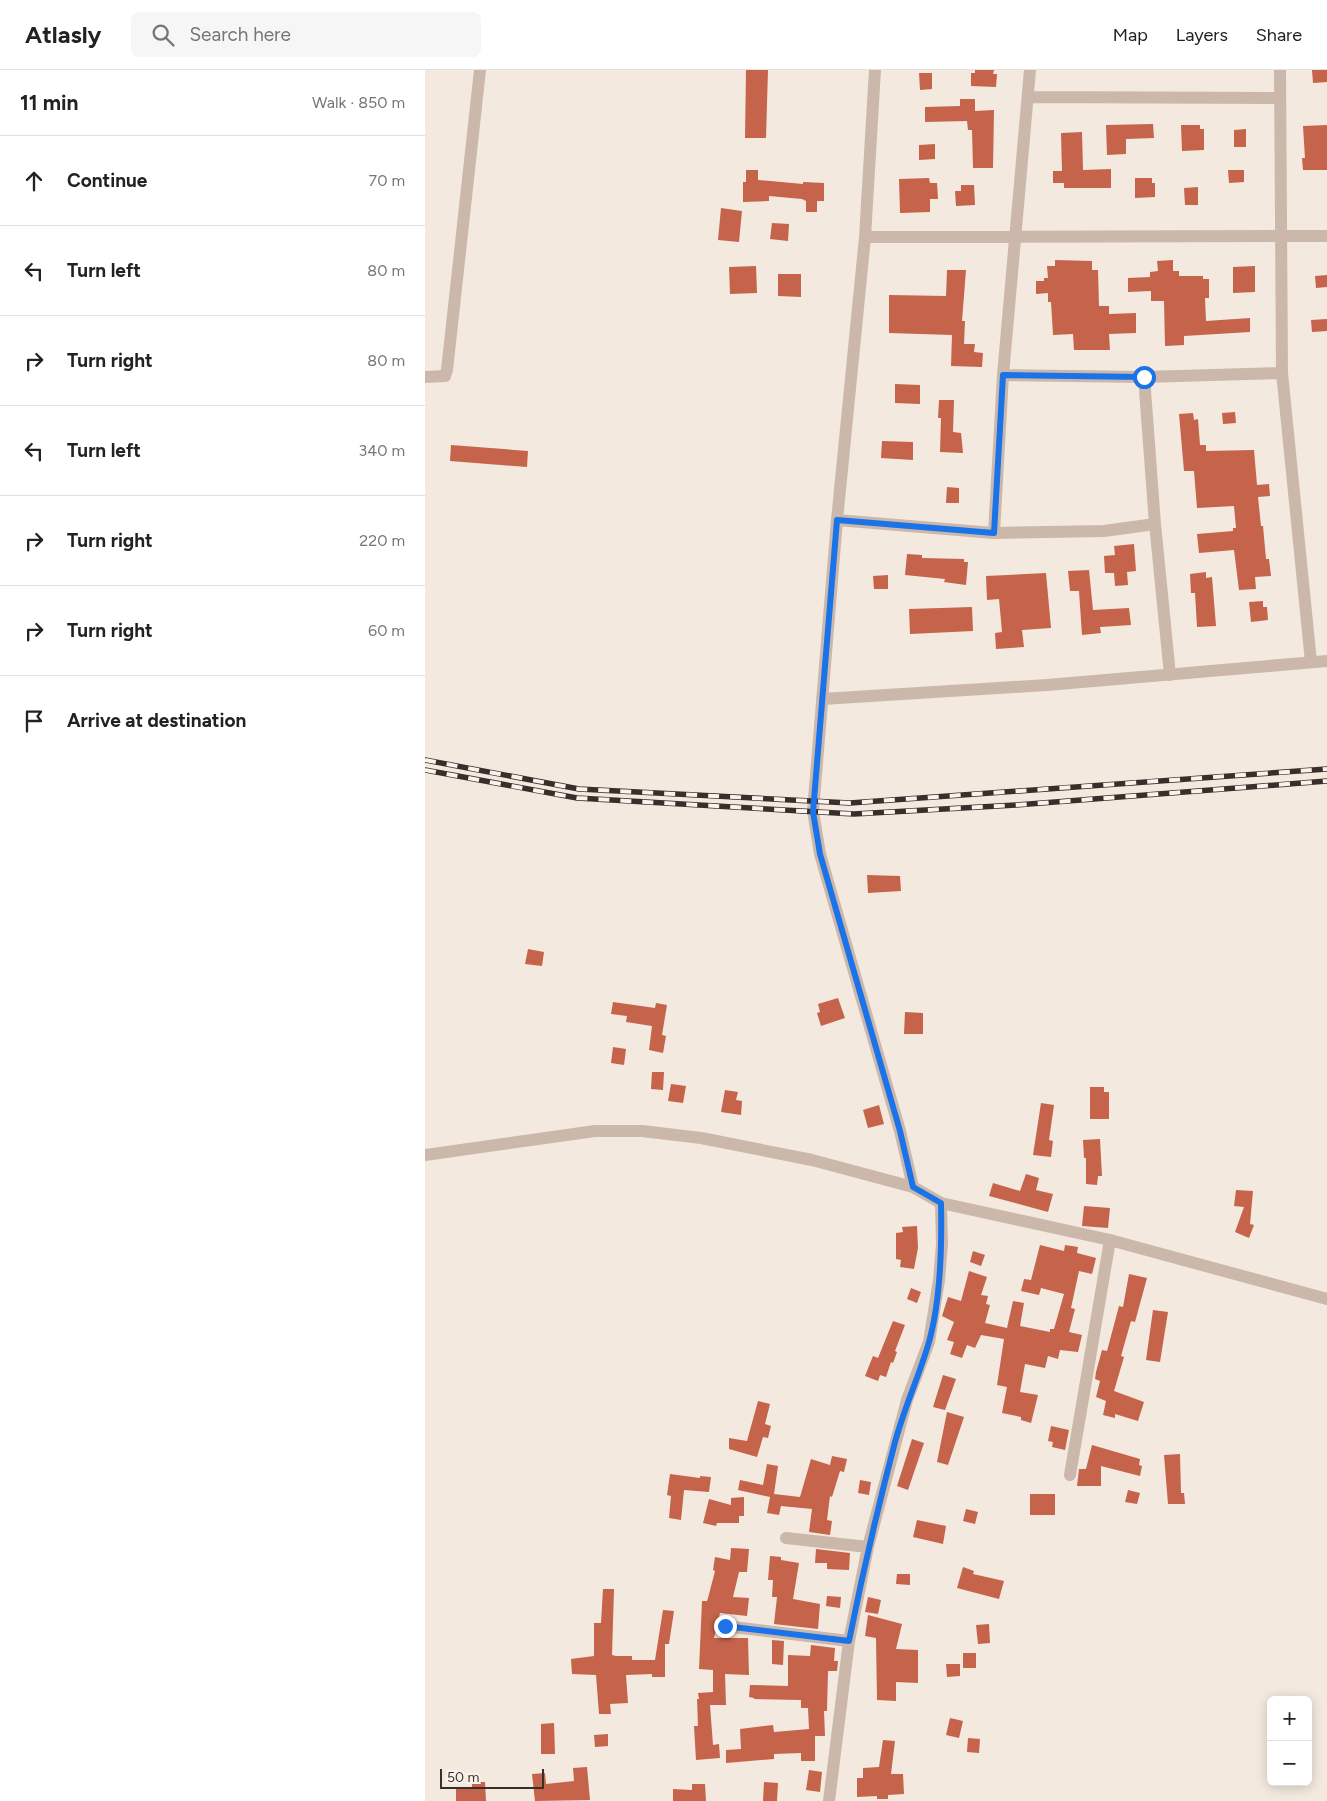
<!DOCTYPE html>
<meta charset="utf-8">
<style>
:root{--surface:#fff;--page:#f6f6f6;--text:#222;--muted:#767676;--line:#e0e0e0}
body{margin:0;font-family:Figtree,sans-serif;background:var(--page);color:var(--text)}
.controls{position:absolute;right:15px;bottom:15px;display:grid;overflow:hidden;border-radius:8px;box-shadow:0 2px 12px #0003}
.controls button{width:45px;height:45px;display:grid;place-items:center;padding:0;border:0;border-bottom:1px solid var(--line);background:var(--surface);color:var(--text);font:25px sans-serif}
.scale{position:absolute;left:15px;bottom:12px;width:104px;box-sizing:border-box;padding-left:5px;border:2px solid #392e2a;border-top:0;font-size:14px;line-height:18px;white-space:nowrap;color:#392e2a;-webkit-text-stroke:4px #faf3ec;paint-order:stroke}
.stop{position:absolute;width:15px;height:15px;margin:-11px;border:4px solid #1a73e8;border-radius:50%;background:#fff}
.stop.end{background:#1a73e8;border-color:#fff;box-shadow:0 1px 5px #0008}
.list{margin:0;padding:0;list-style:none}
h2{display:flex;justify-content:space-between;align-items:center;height:65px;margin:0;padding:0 20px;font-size:21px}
h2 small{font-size:16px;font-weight:400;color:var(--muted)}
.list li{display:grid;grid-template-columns:32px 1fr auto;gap:15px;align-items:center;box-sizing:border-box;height:90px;padding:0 20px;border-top:1px solid var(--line)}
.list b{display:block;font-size:19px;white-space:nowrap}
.list em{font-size:16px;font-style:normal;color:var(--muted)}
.icon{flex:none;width:28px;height:28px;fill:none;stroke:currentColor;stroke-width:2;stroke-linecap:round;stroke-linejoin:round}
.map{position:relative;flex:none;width:902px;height:1731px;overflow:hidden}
header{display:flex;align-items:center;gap:30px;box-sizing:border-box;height:70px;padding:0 25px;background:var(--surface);border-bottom:1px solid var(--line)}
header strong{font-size:24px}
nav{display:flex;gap:28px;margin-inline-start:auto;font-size:18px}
.search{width:350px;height:45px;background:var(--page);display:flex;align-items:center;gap:12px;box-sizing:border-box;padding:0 18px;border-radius:8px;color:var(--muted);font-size:19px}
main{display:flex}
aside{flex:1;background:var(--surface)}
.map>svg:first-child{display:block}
.building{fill:#c5634b}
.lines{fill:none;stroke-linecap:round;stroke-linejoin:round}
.street{stroke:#cbb8aa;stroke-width:12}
.rail-casing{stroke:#392e2a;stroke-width:5.5}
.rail{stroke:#faf3ec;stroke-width:4;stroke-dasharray:11;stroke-linecap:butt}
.route{stroke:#1a73e8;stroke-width:6}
</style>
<header>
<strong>Atlasly</strong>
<div class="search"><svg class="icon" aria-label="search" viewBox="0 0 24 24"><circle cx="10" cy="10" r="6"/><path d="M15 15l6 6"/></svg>Search here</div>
<nav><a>Map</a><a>Layers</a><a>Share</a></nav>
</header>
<main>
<aside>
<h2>11 min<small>Walk · 850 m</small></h2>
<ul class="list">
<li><svg class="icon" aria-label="ahead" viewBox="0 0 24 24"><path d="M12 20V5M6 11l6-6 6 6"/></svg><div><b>Continue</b></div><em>70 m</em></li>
<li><svg class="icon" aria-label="left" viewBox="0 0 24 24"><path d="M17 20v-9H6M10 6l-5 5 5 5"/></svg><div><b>Turn left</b></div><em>80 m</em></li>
<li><svg class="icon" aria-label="right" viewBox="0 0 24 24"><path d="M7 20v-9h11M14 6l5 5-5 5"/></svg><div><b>Turn right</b></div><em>80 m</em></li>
<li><svg class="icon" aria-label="left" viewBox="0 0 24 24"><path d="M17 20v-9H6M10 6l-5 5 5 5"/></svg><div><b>Turn left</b></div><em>340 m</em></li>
<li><svg class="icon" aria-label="right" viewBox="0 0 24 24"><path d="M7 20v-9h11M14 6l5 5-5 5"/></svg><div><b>Turn right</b></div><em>220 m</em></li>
<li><svg class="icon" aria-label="right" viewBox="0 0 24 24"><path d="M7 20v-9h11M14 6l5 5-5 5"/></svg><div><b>Turn right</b></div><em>60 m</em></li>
<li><svg class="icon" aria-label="arrive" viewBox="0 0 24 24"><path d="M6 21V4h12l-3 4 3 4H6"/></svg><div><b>Arrive at destination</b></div></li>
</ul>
</aside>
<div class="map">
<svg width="902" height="1731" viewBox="0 0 902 1731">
<rect width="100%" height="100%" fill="#f3e9df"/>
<!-- building -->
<path class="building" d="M321,0H343L341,68H320Z
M550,0H569L568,4H572L571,17L546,16V3H550Z
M887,0H902V12L888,13Z
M494,3H507V19L495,20Z
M535,29H550V41L569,40L568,98H548L547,60H543L542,51L500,52V37L535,36Z
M728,54L729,68L701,69V84L682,85L681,55Z
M756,55H775V59H779V80L757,81Z
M902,55V100H878L877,88H880L878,56Z
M821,59V77H809V60Z
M657,62L658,100L686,99V118H639V113H628V101H637L636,63Z
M510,74V89L494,90V75Z
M321,100H333V110L378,114V112L399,113V131H392V142H381V131L377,129L344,126V131L318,132V112H321Z
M803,100H819V112L804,113Z
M504,108L505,113H512L513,129H505V142L475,143L474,109Z
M710,108H727V113H730V127L710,128Z
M536,115H549L550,135L531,136L530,121H536Z
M773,117V135H760L759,118Z
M296,138L317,141L314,172L293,170Z
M347,153L364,154L363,171L345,169Z
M630,190L667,191V200H673L674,236H684V244L711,243V263L684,264L685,280H649L648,264L628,265L626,232H623V223L611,224V211H619V208H623L622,196H630Z
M748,190V201H754V206H778V209H784V228H780L781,251L825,248V262L759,266V275L740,276L739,231H726V221L703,222V208L725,207V202L733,201L732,191Z
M331,196L332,223L305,224L304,197Z
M830,196V222L808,223V197Z
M522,200H541L537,251H540L539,274H550L549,282L558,283L557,297L526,296L527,265L464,263V225L521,226Z
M353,204H376V227L353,226Z
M902,205V217L891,218L890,206Z
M902,249V261L887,262L886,250Z
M470,314L495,315V334L470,333Z
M514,330H529L528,362L536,363L538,383L515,382L516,348H513Z
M810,342L811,353L798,354L797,343Z
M768,343L769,350L773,349L775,375H781V381L829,380L832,415L844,414L845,426L833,427L836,456H838L841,489H844L846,506L830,507L831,519L814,520L809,480L774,483L772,464L808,461V458H811L809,436L772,438L769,401H759L754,344Z
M457,371L488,372V390L456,388Z
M26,375L103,381L102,397L25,391Z
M522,417L534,418V433H521Z
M709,474L711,501L702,502L703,515L690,516L689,503H680L679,486L690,485L689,476Z
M482,484L497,485V488L539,489V492H543L541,515L519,512L520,509L480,505Z
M664,500L668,540L704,538L706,555L675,557L676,563L657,565L654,521H645L643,501Z
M781,502V508L787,507L791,556L772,557L770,523H766L765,504Z
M621,503L626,558L597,560L599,577L571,579L570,563L577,562L574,529L562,530L561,506Z
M463,505V519H449L448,506Z
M838,531V537H842L843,550L826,552L824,532Z
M547,537L548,561L485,564L484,539Z
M442,805L475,806L476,821L443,823Z
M103,879L119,882L117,896L100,894Z
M413,928L420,948L396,956L392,943L395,942L393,934Z
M188,932L230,938L231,933L242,935L237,965L241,966L238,983L224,980L227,956L201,952L202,946L186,944Z
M480,942L498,943V964H479Z
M188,977L201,979L199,995L186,993Z
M227,1002H239L238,1020L226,1019Z
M246,1014L261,1016L258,1033L243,1031Z
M665,1017H679V1022H684V1049H665Z
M300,1020L313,1022L311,1030L317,1031L316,1045L296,1042Z
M616,1033L629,1035L624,1070L628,1071L626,1087L608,1085Z
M454,1035L459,1054L443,1058L438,1040Z
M675,1069L677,1106H673L672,1115L661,1114V1088H659L658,1070Z
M601,1104L614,1108L611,1120L628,1124L623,1142L564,1126L568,1113L595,1121Z
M811,1120L828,1121L825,1154L829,1155L824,1168L810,1162L819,1137L809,1136Z
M659,1136L685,1138L683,1158L657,1156Z
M492,1156L493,1178L489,1199L475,1197L476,1190L471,1189V1163L478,1162L477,1157Z
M615,1175L639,1181L640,1175L653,1177L652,1183L671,1188L667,1204L654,1201L646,1238L650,1239L644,1262L657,1265L653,1282L635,1280L633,1289L623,1286L620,1298L600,1294L595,1322L613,1325L606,1353L596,1350V1347L577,1343L582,1317L572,1315L579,1269L556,1265L550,1278L542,1275L537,1288L525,1284L529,1272L522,1270L529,1252L517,1246L523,1227L536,1231L544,1201L562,1207L556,1225L563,1226L561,1234L565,1235L560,1253L582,1258L588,1231L599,1233L595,1256L625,1262V1259H629L639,1224L616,1218L614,1225L596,1221L599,1209L606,1210Z
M548,1181L560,1185L556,1196L545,1192Z
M704,1204L722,1208L710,1252L706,1251L696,1286L699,1287L689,1321L719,1332L713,1351L690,1344V1348L678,1345L681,1331L671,1327L675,1311L670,1309L671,1302L677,1280L682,1281L694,1236L698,1237Z
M486,1218L496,1222L492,1233L482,1229Z
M728,1240L743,1242L735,1292L721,1290Z
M468,1251L480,1255L470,1281L472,1282L468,1293L466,1292L461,1307L455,1305L453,1311L440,1306L448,1286L453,1288Z
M518,1305L531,1309L520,1340L508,1337Z
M333,1331L345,1334L340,1354L346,1356L343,1368L338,1367L332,1387L304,1379V1368L322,1371Z
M522,1342L539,1347L523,1395L512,1392Z
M626,1356L644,1360L640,1380L627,1377L628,1372L623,1371Z
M487,1369L499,1373L483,1420L472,1416Z
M667,1375L715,1389L714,1395L717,1396L715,1406L676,1396V1416H652L654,1399H661Z
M755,1384L756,1423H759L760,1434H743L739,1385Z
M407,1386L422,1389L419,1402L415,1401L407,1427L405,1426L402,1450L407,1451L405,1465L384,1462L387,1439L356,1436L354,1445L342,1443L345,1427L313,1420L315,1410L338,1415L342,1394L353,1396L349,1424L375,1427L386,1389L405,1395Z
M245,1404L275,1408V1406L286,1407L284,1422L259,1420L256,1450L244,1448L246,1426L242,1425Z
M435,1410L446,1412L444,1425L433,1423Z
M703,1420L715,1423L712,1434L700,1432Z
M605,1424H630V1445H605Z
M319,1427V1446H314V1453H292L291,1456L278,1453L284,1429L306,1435V1428Z
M541,1439L553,1442L550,1454L538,1451Z
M492,1450L521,1456L518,1474L488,1467Z
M306,1478L324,1479L322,1502H314L308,1527L324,1528L322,1546L295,1543L289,1568H323L324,1605L300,1604L301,1635H285L288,1675L294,1674L295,1688L271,1690L269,1656H273L272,1629H274L273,1623L288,1622V1600L274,1599L277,1531H282L283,1528L290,1501L288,1500L290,1487L305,1490Z
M391,1479L425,1483L424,1500L402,1499V1493H390Z
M345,1486L356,1487V1490L374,1493L368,1529L395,1534L393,1559L349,1554L352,1527H347L348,1510H343Z
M538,1497L549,1501L548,1504L579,1511L574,1529L532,1518Z
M472,1504H485V1515L471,1514Z
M178,1519H189L187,1585L191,1586H207V1590H230L238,1540L249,1541L244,1574H240V1607H227V1604L201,1605L203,1633L185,1634L186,1644H174L171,1605L147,1604L146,1589L169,1586V1553H176Z
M402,1526L416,1527L415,1538L401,1536Z
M443,1527L456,1530L453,1544L440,1542Z
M443,1545L477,1554L471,1579L493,1580V1613L471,1612V1631L452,1630L451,1568L440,1566Z
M564,1554L565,1573L553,1574L551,1555Z
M347,1570L359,1571L358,1595L347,1594Z
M386,1575L410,1578L409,1591H413L412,1601H403L402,1641H399L400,1666H390V1691H376V1683L349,1684V1689L301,1693V1680L316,1679L315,1659L348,1655L349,1662L384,1659L383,1638H376V1630L329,1629V1628L324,1627L325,1615L363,1616V1585L385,1586Z
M538,1583H551V1598H538Z
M521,1594H535V1606L522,1607Z
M525,1648L538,1651L534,1668L521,1665Z
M129,1653L130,1684H116V1654Z
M183,1664V1676L170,1677L169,1665Z
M543,1668L555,1669L554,1683L542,1682Z
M458,1670L470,1671L466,1704H478L479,1724L463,1725V1729H452V1726L432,1727V1708H438V1698L454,1697Z
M162,1697L165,1730L110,1731L107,1704L120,1703L121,1714L149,1711L148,1698Z
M384,1700L397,1702L395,1722L381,1720Z
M47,1712H60L61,1731H31V1717H47Z
M339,1712L353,1713L352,1731H338Z
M267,1714H280L281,1731H248V1719L267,1720Z"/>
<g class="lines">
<!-- street -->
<path class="street" d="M450,0L440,167L412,450L388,741L395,784L475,1061L488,1117
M855,0L857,303L886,592
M603,27L855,28
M440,167L902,166
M578,305L719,307L857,303
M0,307L20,306L22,300L55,0
M719,307L730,454L745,605
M412,450L569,463L679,461L730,454
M569,463L578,305L605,0
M397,629L622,615L902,591
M0,1085L170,1061H217L276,1068L387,1090L488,1117L516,1133L685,1170L902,1229
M645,1405L685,1170
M361,1468L443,1477
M300,1556L424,1571
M404,1731L424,1571L443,1477L482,1330L504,1272L514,1210L517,1174L516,1133"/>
<defs>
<path id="rail" d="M0,690L154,719L425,733L902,699
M0,700L152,728L429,744L591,735L902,711"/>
</defs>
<!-- rail casing -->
<use href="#rail" class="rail-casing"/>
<!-- rail -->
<use href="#rail" class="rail"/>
</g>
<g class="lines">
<!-- route -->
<path class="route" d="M300,1556L424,1571C437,1506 452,1441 469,1376C478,1340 494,1307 504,1272C516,1229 517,1178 516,1133L488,1117L475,1061L395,784L388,742L412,450L569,463L578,305L719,307"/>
</g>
</svg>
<div class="controls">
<button>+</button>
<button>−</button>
</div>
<div class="scale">50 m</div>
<div class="stop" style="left:719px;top:307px"></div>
<div class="stop end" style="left:300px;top:1556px"></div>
</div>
</main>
